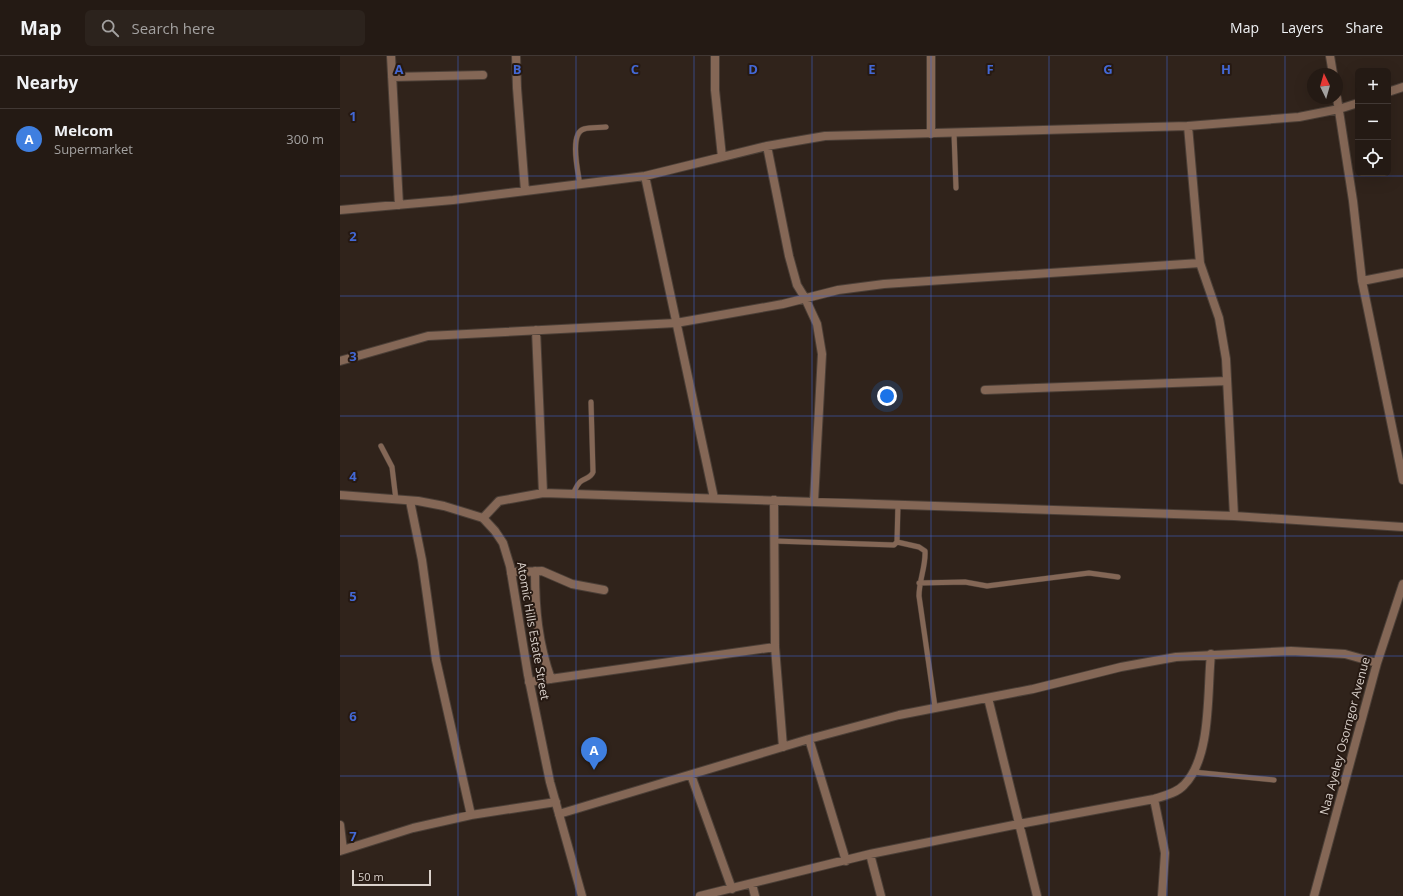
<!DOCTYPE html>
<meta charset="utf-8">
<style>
:root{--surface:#241a14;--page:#2c231d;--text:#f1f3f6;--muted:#a3a1a0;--line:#413834;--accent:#b45309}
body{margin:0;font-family:"Open Sans",sans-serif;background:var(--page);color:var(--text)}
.controls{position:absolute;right:12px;top:12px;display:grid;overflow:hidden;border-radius:6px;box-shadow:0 4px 16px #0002}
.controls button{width:36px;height:36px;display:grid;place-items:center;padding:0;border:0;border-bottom:1px solid var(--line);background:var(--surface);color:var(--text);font:20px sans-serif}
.compass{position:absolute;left:967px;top:12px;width:36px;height:36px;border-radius:50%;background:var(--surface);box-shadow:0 4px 16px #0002;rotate:355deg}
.scale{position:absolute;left:12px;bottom:10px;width:79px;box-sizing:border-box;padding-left:4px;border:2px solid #dad1cb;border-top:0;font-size:11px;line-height:14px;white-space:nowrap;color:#dad1cb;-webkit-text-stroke:3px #261912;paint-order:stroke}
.you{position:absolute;left:547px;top:340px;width:14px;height:14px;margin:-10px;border:3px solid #fff;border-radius:50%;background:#1a73e8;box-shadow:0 0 0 6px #1a73e833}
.badge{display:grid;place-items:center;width:26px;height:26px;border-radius:50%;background:var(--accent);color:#fff;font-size:13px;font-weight:700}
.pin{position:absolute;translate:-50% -33px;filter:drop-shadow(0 1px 2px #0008)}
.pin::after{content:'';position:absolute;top:21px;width:14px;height:12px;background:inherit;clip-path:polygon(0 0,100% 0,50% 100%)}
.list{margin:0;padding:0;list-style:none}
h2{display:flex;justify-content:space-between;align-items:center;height:52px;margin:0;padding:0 16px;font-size:17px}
h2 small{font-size:13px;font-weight:400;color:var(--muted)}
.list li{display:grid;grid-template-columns:26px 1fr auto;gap:12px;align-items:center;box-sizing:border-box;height:60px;padding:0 16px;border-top:1px solid var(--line)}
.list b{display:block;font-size:15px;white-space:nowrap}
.list p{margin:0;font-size:13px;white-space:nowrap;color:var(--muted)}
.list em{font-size:13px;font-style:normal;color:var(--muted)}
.icon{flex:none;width:22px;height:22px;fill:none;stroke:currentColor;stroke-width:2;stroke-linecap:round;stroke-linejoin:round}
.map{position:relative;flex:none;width:1063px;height:840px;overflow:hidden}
header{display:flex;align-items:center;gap:24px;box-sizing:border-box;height:56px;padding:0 20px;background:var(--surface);border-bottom:1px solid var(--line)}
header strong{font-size:19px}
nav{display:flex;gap:22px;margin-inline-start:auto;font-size:14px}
.search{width:280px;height:36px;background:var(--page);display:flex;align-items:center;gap:10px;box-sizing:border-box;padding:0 14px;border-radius:6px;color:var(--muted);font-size:15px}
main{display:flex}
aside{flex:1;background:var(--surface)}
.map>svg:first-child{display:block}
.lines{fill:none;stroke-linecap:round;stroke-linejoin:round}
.service-casing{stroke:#4b3f37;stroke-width:6}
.minor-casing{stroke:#4b3f37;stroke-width:10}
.tertiary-casing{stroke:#4b3f37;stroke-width:10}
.service{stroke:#846756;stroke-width:5}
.minor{stroke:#846756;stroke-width:8}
.tertiary{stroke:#846756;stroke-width:8}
.grid{fill:none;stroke:#4368d5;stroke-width:1;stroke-opacity:0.55}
.labels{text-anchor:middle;stroke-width:4;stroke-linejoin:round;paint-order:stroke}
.street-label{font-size:12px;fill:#dad1cb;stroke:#261912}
.grid-label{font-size:13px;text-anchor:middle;font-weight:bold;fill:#4368d5;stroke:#261912;stroke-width:4;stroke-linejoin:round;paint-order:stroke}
</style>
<header>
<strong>Map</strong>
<div class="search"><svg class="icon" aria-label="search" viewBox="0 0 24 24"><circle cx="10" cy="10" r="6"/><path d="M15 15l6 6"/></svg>Search here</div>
<nav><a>Map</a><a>Layers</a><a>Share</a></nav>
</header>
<main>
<aside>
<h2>Nearby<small></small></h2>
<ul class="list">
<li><span class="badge" style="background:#3f7fe0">A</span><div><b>Melcom</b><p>Supermarket</p></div><em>300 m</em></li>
</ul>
</aside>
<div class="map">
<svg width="1063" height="840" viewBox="0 0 1063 840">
<rect width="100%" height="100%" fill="#30231b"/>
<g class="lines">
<defs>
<path id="service" d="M614,77L616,132
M240,129C238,116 229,77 244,73C251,71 260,72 266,71
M41,390L52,411L56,444
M233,438C235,434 236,430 240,426C245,422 251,422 253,416L251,346
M434,485L554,489L557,486L558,448
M557,486L579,491L585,495C586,510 579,524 579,540L595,651
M579,527L625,526L647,530L749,517L778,521
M853,716L934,724"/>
<path id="minor" d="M51,0L59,149
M176,0L177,32L185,135
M375,0V34L382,101
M591,0V78
M990,0L993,18
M52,21L143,19
M1048,36L1063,31
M997,42L1013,145L1022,225L1063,424
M848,70L860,207L879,262L886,303L894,460
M427,90L449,200L457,229L465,242L477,268L482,298L474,445
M305,120L374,442
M0,154L113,144L305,120L427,90L485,80L848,70L959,61L999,53L1018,47
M1022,225L1063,217
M196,274L203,437
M0,305L88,280L336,267L443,248L498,234L544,228L860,207
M645,334L887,325
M434,444L435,591L443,691
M70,445L82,504L96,604L131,759
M143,462L159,445L203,437L894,460L1063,471
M195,515C195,553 198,587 211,623
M171,516L202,515L232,528L264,534
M189,626L435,591
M648,642L697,840
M469,683L506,805
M351,719L392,833
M814,743L825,797L822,840
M219,758L469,683L559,659L693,633L781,611L836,601L951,595L1005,598L1037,607
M0,769L3,794
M0,795L73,772L131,759L216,746
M530,798L541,840
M412,828L415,840
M360,840L530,798L679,768L814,743C824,740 837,737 844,729C872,701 867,634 871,598
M974,840L1037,607L1063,528"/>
<path id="tertiary" d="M0,439L78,445L104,450L143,462L155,475L163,487L170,510L188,619L210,726L242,840"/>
</defs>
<!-- service casing -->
<use href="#service" class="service-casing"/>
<!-- minor casing -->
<use href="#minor" class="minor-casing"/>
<!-- tertiary casing -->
<use href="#tertiary" class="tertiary-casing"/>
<!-- service -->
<use href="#service" class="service"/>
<!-- minor -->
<use href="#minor" class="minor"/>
<!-- tertiary -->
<use href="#tertiary" class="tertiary"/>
</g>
<!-- grid -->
<path class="grid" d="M118,0V840M236,0V840M354,0V840M472,0V840M591,0V840M709,0V840M827,0V840M945,0V840M0,120H1063M0,240H1063M0,360H1063M0,480H1063M0,600H1063M0,720H1063"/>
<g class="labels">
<!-- street labels -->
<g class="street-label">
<text transform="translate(193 575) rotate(80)" y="4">Atomic Hills Estate Street</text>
<text transform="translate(1005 680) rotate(-75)" y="4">Naa Ayeley Osorngor Avenue</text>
</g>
</g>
<g class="grid-label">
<text x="59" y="18">A</text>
<text x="177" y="18">B</text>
<text x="295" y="18">C</text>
<text x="413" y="18">D</text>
<text x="532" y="18">E</text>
<text x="650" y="18">F</text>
<text x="768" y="18">G</text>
<text x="886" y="18">H</text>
<text x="13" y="65">1</text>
<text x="13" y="185">2</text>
<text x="13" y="305">3</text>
<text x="13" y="425">4</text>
<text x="13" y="545">5</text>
<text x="13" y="665">6</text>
<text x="13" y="785">7</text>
</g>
</svg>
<div class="controls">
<button>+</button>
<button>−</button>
<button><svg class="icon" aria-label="locate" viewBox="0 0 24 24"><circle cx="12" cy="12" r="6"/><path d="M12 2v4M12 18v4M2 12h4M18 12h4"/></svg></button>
</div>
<svg class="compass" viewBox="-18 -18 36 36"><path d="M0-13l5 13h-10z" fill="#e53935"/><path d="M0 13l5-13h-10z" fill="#a3a1a0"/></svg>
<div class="scale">50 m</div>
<div class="you"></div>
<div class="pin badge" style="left:254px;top:714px;background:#3f7fe0">A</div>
</div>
</main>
